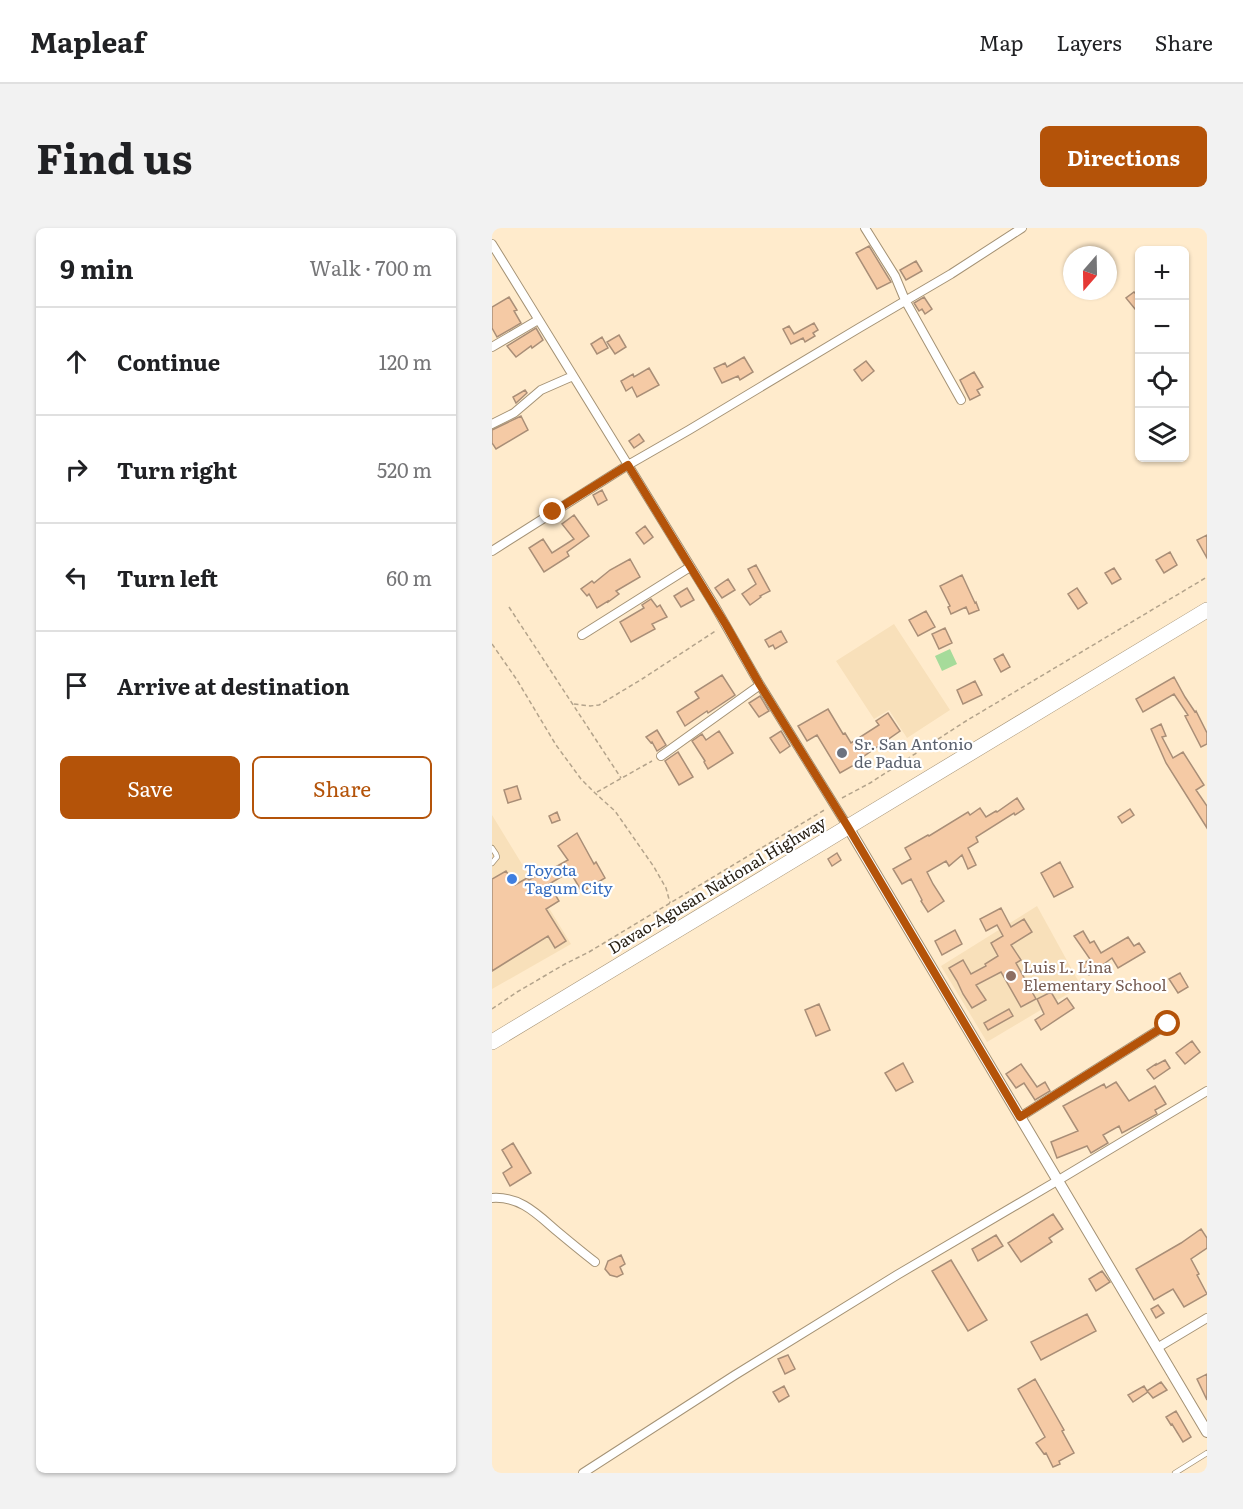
<!DOCTYPE html>
<meta charset="utf-8">
<style>
:root{--surface:#fff;--page:#f2f2f2;--text:#202124;--muted:#757577;--line:#e0e0e0;--accent:#b45309}
body{margin:0;font-family:Literata,serif;background:var(--page);color:var(--text)}
.controls{position:absolute;right:18px;top:18px;display:grid;overflow:hidden;border-radius:9px;box-shadow:0 2px 4px #0004}
.controls button{width:54px;height:54px;display:grid;place-items:center;padding:0;border:0;border-bottom:2px solid var(--line);background:var(--surface);color:var(--text);font:30px sans-serif}
.compass{position:absolute;left:571px;top:18px;width:54px;height:54px;border-radius:50%;background:var(--surface);box-shadow:0 2px 4px #0004;rotate:200deg}
.stop{position:absolute;width:18px;height:18px;margin:-14px;border:4px solid #b45309;border-radius:50%;background:#fff}
.stop.end{background:#b45309;border-color:#fff;box-shadow:0 2px 6px #0008}
.list{margin:0;padding:0;list-style:none}
h2{display:flex;justify-content:space-between;align-items:center;height:78px;margin:0;padding:0 24px;font-size:26px}
h2 small{font-size:20px;font-weight:400;color:var(--muted)}
.list li{display:grid;grid-template-columns:39px 1fr auto;gap:18px;align-items:center;box-sizing:border-box;height:108px;padding:0 24px;border-top:2px solid var(--line)}
.list b{display:block;font-size:22px;white-space:nowrap}
.list em{font-size:20px;font-style:normal;color:var(--muted)}
.actions{display:flex;gap:12px;padding:18px 24px}
.actions a{flex:1;padding:14px 0;border:2px solid var(--accent);border-radius:9px;text-align:center;font-size:21px;color:var(--accent)}
.actions .main{background:var(--accent);color:#fff}
.icon{flex:none;width:33px;height:33px;fill:none;stroke:currentColor;stroke-width:2;stroke-linecap:round;stroke-linejoin:round}
.map{position:relative;flex:none;width:715px;height:1245px;overflow:hidden;border-radius:9px}
header{display:flex;align-items:center;gap:36px;box-sizing:border-box;height:84px;padding:0 30px;background:var(--surface);border-bottom:2px solid var(--line)}
header strong{font-size:28px}
nav{display:flex;gap:33px;margin-inline-start:auto;font-size:21px}
.intro{display:flex;align-items:center;justify-content:space-between;box-sizing:border-box;height:144px;padding:0 36px}
h1{margin:0;font-size:42px}
.button{padding:15px 27px;border-radius:9px;background:var(--accent);color:#fff;font-size:21px;font-weight:700}
main{display:flex;gap:36px;padding:0 36px}
aside{flex:1;background:var(--surface);border-radius:9px;box-shadow:0 2px 4px #0004}
.map>svg:first-child{display:block}
.built{fill:#f8e0ba}
.green{fill:#a6db9a}
.building{fill:#f5caa5;stroke:#a98e77;stroke-width:1.5}
.lines{fill:none;stroke-linecap:round;stroke-linejoin:round}
.service-casing{stroke:#a49275;stroke-width:6}
.minor-casing{stroke:#a49275;stroke-width:10}
.tertiary-casing{stroke:#a49275;stroke-width:12}
.trunk-casing{stroke:#a49275;stroke-width:16}
.path{stroke:#b3a38b;stroke-width:1.5;stroke-dasharray:4.5 3;stroke-linecap:butt}
.service{stroke:#fff;stroke-width:4.5}
.minor{stroke:#fff;stroke-width:8}
.tertiary{stroke:#fff;stroke-width:10}
.trunk{stroke:#fff;stroke-width:15}
.route{stroke:#b45309;stroke-width:8}
.worship-dot{fill:#6b7280;stroke:#fff;stroke-width:2}
.shop-dot{fill:#3f7fe0;stroke:#fff;stroke-width:2}
.education-dot{fill:#8d6e63;stroke:#fff;stroke-width:2}
.labels{text-anchor:middle;stroke-width:4.5;stroke-linejoin:round;paint-order:stroke}
.worship-label{font-size:16px;fill:#5b616d;stroke:#fff;text-anchor:start}
.shop-label{font-size:16px;fill:#366cbe;stroke:#fff;text-anchor:start}
.street-label{font-size:16px;fill:#2a2217;stroke:#fff}
.education-label{font-size:16px;fill:#785e54;stroke:#fff;text-anchor:start}
</style>
<header>
<strong>Mapleaf</strong>
<nav><a>Map</a><a>Layers</a><a>Share</a></nav>
</header>
<div class="intro"><h1>Find us</h1><a class="button">Directions</a></div>
<main>
<aside>
<h2>9 min<small>Walk · 700 m</small></h2>
<ul class="list">
<li><svg class="icon" aria-label="ahead" viewBox="0 0 24 24"><path d="M12 20V5M6 11l6-6 6 6"/></svg><div><b>Continue</b></div><em>120 m</em></li>
<li><svg class="icon" aria-label="right" viewBox="0 0 24 24"><path d="M7 20v-9h11M14 6l5 5-5 5"/></svg><div><b>Turn right</b></div><em>520 m</em></li>
<li><svg class="icon" aria-label="left" viewBox="0 0 24 24"><path d="M17 20v-9H6M10 6l-5 5 5 5"/></svg><div><b>Turn left</b></div><em>60 m</em></li>
<li><svg class="icon" aria-label="arrive" viewBox="0 0 24 24"><path d="M6 21V4h12l-3 4 3 4H6"/></svg><div><b>Arrive at destination</b></div></li>
</ul>
<div class="actions"><a class="main">Save</a><a>Share</a></div>
</aside>
<div class="map">
<svg width="715" height="1245" viewBox="0 0 715 1245">
<rect width="100%" height="100%" fill="#ffebcc"/>
<!-- built -->
<path class="built" d="M402,396L458,482L415,510L397,482L382,491L344,433Z
M0,587L79,716L0,761Z
M545,678L589,758L495,814L449,738Z"/>
<!-- green -->
<path class="green" d="M458,421L465,436L450,443L443,428Z"/>
<!-- building -->
<path class="building" d="M377,18L399,54L385,61L364,25Z
M424,33L430,43L414,52L408,42Z
M642,64L648,70V77L643,81L634,70Z
M17,69L25,82L22,83L29,95L5,109L0,100V79Z
M432,69L440,81L433,86L430,81L427,83L422,75Z
M322,95L326,102L321,105L323,108L313,114L311,110L299,116L291,101L297,98L302,106Z
M44,100L51,112L40,120L39,118L24,129L15,118Z
M127,107L134,119L123,126L115,114Z
M110,109L116,120L105,126L99,116Z
M252,129L261,144L248,152L246,148L230,155L222,140L233,135L235,139Z
M374,133L382,143L370,153L362,142Z
M157,140L167,157L145,169L140,159L134,163L129,153L141,146L142,149Z
M482,144L491,159L485,162L488,167L478,172L468,152Z
M33,162L35,165L24,175L21,169Z
M29,188L36,202L4,221L0,215V202Z
M147,206L152,213L142,220L137,213Z
M110,262L115,272L106,277L101,267Z
M82,287L97,308L75,324L77,328L52,344L37,320L51,311L60,325L82,311L70,296Z
M153,298L161,309L152,316L144,305Z
M715,307V330L705,312Z
M678,324L685,337L672,345L664,332Z
M138,331L148,349L124,363L127,366L116,374V373L105,380L97,366L95,368L89,361L100,353L102,355L118,342Z
M264,337L278,363L268,368L269,369L258,377L250,366L264,356L256,341Z
M622,340L629,351L620,356L613,345Z
M470,347L483,375L484,374L487,382L477,386L474,379L459,386L456,379L458,378L448,358Z
M236,351L243,362L230,370L223,360Z
M195,360L202,372L189,379L182,368Z
M585,360L595,375L586,381L576,366Z
M159,371L165,379L168,377L175,389L160,396L163,401L139,414L128,394L152,380L150,377Z
M434,383L443,399L426,408L417,392Z
M453,400L460,415L447,421L440,406Z
M289,403L295,414L283,421L281,417L277,419L273,412Z
M511,426L518,439L509,444L502,431Z
M230,447L243,467L216,485L215,483L193,498L185,484L207,470L203,464Z
M682,449L693,469L703,484L704,483L715,505V516L709,519L693,488L696,487L682,466L651,484L644,471Z
M483,453L490,467L471,476L465,462Z
M268,468L277,483L267,489L257,475Z
M336,481L351,506L353,505L359,515L387,497L384,493L396,485L408,503L368,531L369,533L348,545L325,507L315,513L306,498Z
M669,496L674,508L670,509L681,530L691,524L712,557L704,562L715,578V600L674,535L659,501Z
M165,502L174,517L165,523L160,514L159,515L154,509Z
M227,503L241,525L216,541L212,534L213,533L200,513L210,506L214,512Z
M289,503L298,518L288,525L278,510Z
M186,524L201,549L187,557L173,533Z
M25,558L29,571L16,575L12,562Z
M525,570L532,581L523,587L522,585L484,609L486,614L476,620L484,637L476,641L470,627L457,638L454,633L435,644L441,656L452,673L436,684L429,673L430,672L419,651L410,656L401,641L419,631L413,620L436,607L437,608L476,584L478,587L488,580L494,589L504,583L505,584Z
M638,581L642,587L630,595L626,589Z
M65,584L68,592L60,595L57,588Z
M85,605L102,636L104,634L113,650L90,664L80,647L76,649L74,646L57,656L67,673L54,681L74,713L63,720L56,708L0,743V651L14,643L23,657L35,650L37,652L59,639L60,641L76,632L66,618Z
M345,625L349,632L340,638L336,631Z
M568,634L581,659L562,669L549,645Z
M509,680L519,699L532,691L540,704L519,717L529,732L524,735L544,771L529,779L509,744L484,757L494,772L480,780L471,766L465,753L457,740L471,732L479,746L494,738L493,736L506,728L499,715L511,708L505,697L494,703L488,691Z
M463,702L470,716L450,727L443,713Z
M591,703L598,715L602,713L609,725L636,709L642,718L647,715L653,724L626,740L620,730L597,747L590,737L598,731L582,708Z
M688,745L696,759L686,765L677,751Z
M559,764L566,776L575,770L582,780L549,802L543,792L552,786L545,771Z
M327,776L338,802L324,808L313,782Z
M517,781L521,788L496,802L492,795Z
M700,813L708,824L693,836L684,825Z
M673,832L678,840L662,851L655,842L664,836V837Z
M411,835L421,854L404,863L393,845Z
M529,836L545,859L553,854L558,863L543,872L532,855L524,860L514,846Z
M624,854L637,873L663,858L674,876L663,882L665,886L630,905L627,898L611,907L616,915L599,925L595,918L565,930L559,914L586,903L571,878L612,856L614,860Z
M21,915L39,945L18,958L11,945L20,939L10,922Z
M561,986L571,1001L557,1010L560,1014L529,1034L516,1015Z
M709,1001L715,1010V1020L699,1031L707,1046L705,1047L715,1066L692,1079L681,1061L662,1072L644,1041L689,1015Z
M504,1007L511,1018L486,1033L480,1021Z
M129,1027L133,1036L128,1039L131,1046L125,1049L118,1047L113,1041L116,1033Z
M459,1032L495,1092L476,1103L440,1043Z
M610,1043L618,1054L604,1063L597,1051Z
M666,1077L672,1085L664,1090L659,1081Z
M595,1086L604,1103L549,1132L539,1114Z
M296,1127L303,1141L293,1146L286,1131Z
M715,1146V1172L705,1151Z
M543,1151L572,1202L570,1203L582,1225L567,1233L568,1236L561,1239L554,1225L552,1226L544,1215L553,1209L526,1161Z
M669,1154L675,1162L661,1170L656,1164L641,1174L636,1167L652,1158L655,1163Z
M292,1158L297,1168L287,1174L281,1164Z
M684,1183L699,1209L691,1214L680,1196L679,1197L674,1189Z"/>
<g class="lines">
<defs>
<path id="service" d="M0,620L4,626L5,629L0,635
M683,1245L715,1225"/>
<path id="minor" d="M373,0L403,48L413,72L469,172
M0,16L221,375L268,457L356,599
M0,119L46,92
M0,196L22,185L49,162L81,148
M0,323L136,237L197,202L367,100L459,46L530,0
M90,407L198,339
M169,528L268,457
M528,889L676,796
M0,970C29,968 46,987 66,1004C78,1014 90,1024 103,1034
M665,1120L715,1090
M91,1245L243,1147L405,1047L565,953L715,863"/>
<path id="tertiary" d="M356,599L715,1204"/>
<path id="trunk" d="M0,814L715,382"/>
</defs>
<!-- service casing -->
<use href="#service" class="service-casing"/>
<!-- minor casing -->
<use href="#minor" class="minor-casing"/>
<!-- tertiary casing -->
<use href="#tertiary" class="tertiary-casing"/>
<!-- trunk casing -->
<use href="#trunk" class="trunk-casing"/>
<!-- path -->
<path class="path" d="M17,379L129,550
M0,416L25,452L64,517L89,551L103,565L123,583L162,639L174,660L178,675
M82,476L98,478L107,477L150,451L225,402
M105,564L160,533
M350,570L378,555L474,493L715,349
M0,781L25,764L73,736L97,724L334,581"/>
<!-- service -->
<use href="#service" class="service"/>
<!-- minor -->
<use href="#minor" class="minor"/>
<!-- tertiary -->
<use href="#tertiary" class="tertiary"/>
<!-- trunk -->
<use href="#trunk" class="trunk"/>
</g>
<g class="lines">
<!-- route -->
<path class="route" d="M61,284L136,237L234,397L268,457L356,599L528,889L676,796"/>
</g>
<!-- markers -->
<circle class="worship-dot" cx="350" cy="525" r="6"/>
<circle class="shop-dot" cx="20" cy="651" r="6"/>
<circle class="education-dot" cx="519" cy="748" r="6"/>
<g class="labels">
<!-- worship labels -->
<g class="worship-label">
<text x="362" y="522">Sr. San Antonio<tspan x="362" dy="18">de Padua</tspan></text>
</g>
<!-- shop labels -->
<g class="shop-label">
<text x="32" y="648">Toyota<tspan x="32" dy="18">Tagum City</tspan></text>
</g>
<!-- street labels -->
<g class="street-label">
<text transform="translate(225 657) rotate(-31)" y="6">Davao-Agusan National Highway</text>
</g>
<!-- education labels -->
<g class="education-label">
<text x="531" y="745">Luis L. Lina<tspan x="531" dy="18">Elementary School</tspan></text>
</g>
</g>
</svg>
<div class="controls">
<button>+</button>
<button>−</button>
<button><svg class="icon" aria-label="locate" viewBox="0 0 24 24"><circle cx="12" cy="12" r="6"/><path d="M12 2v4M12 18v4M2 12h4M18 12h4"/></svg></button>
<button><svg class="icon" aria-label="layers" viewBox="0 0 24 24"><path d="M12 4l9 5-9 5-9-5zM3 14l9 5 9-5"/></svg></button>
</div>
<svg class="compass" viewBox="-18 -18 36 36"><path d="M0-13l5 13h-10z" fill="#e53935"/><path d="M0 13l5-13h-10z" fill="#757577"/></svg>
<div class="stop" style="left:676px;top:796px"></div>
<div class="stop end" style="left:61px;top:284px"></div>
</div>
</main>
